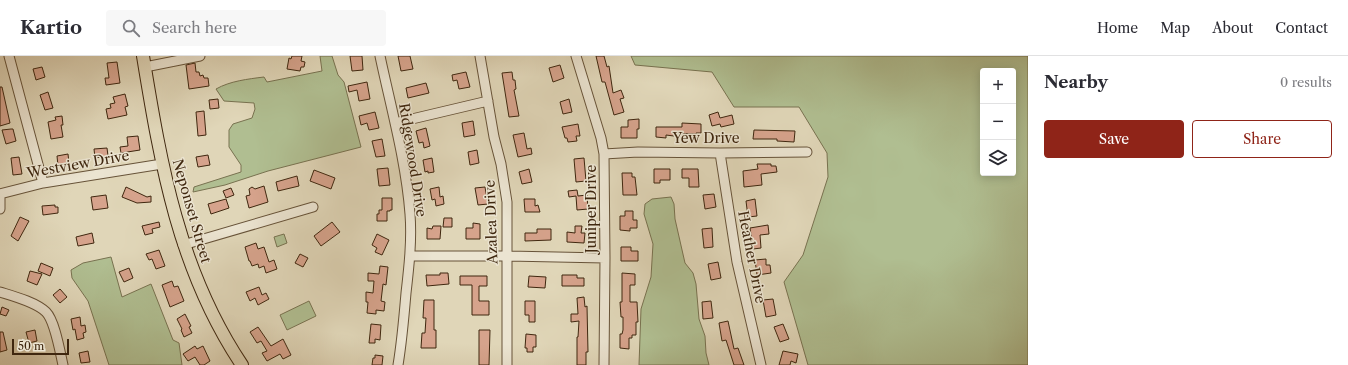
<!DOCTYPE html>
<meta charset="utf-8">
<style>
:root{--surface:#fff;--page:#f7f7f7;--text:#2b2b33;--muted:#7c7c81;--line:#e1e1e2;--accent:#8f2418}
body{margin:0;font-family:"Libre Caslon Text",serif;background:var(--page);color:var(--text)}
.controls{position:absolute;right:12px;top:12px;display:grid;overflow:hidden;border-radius:4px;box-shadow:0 2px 10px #0003}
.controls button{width:36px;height:36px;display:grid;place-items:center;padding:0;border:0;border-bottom:1px solid var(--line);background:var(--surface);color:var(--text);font:20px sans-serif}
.scale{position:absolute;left:12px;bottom:10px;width:57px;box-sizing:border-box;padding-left:4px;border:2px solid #3f270f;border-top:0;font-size:11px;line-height:14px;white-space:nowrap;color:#3f270f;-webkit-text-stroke:3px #ebe4d1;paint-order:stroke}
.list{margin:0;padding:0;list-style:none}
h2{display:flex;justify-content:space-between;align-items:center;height:52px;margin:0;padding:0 16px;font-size:17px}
h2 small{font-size:13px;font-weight:400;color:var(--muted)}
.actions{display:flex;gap:8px;padding:12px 16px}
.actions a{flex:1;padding:9px 0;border:1px solid var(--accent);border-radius:4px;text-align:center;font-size:14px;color:var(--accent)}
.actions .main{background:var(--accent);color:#fff}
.icon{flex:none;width:22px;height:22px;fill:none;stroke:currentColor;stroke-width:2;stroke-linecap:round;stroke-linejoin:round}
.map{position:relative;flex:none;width:1028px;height:309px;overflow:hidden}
header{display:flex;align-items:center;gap:24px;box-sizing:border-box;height:56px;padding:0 20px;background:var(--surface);border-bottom:1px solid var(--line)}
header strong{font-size:19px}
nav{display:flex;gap:22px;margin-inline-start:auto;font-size:14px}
.search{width:280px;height:36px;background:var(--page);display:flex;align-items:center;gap:10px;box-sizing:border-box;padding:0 14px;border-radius:4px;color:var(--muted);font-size:15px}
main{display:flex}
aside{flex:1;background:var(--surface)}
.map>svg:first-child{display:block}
.green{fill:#b0be91;stroke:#787250;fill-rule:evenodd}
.building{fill:#d6a38c;stroke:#3f270f}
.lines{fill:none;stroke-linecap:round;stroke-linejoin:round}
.minor-casing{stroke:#675339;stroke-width:11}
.major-casing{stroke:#3f270f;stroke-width:14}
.minor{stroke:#ebe4d1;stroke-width:9}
.major{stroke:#e0d6b8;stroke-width:12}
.labels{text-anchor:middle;stroke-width:3;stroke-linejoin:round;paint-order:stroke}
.street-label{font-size:14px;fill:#3f270f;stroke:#ebe4d1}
</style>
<header>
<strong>Kartio</strong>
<div class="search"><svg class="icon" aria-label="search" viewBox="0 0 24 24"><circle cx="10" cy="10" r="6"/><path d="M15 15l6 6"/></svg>Search here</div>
<nav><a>Home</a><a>Map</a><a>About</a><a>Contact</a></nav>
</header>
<main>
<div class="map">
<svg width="1028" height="309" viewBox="0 0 1028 309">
<rect width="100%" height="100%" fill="#e0d6b8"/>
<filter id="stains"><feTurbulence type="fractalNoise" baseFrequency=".005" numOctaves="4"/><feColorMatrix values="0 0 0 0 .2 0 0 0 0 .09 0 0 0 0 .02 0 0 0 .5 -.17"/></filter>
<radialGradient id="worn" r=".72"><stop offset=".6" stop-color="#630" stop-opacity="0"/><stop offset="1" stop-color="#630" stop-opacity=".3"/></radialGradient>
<!-- green -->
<path class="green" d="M320,0H332L338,19L344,26L361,91L268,115L225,129L193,136L194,131L241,116V109L229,91V74L233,68L252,62L255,53L254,47L224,45L216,33C230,25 248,23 264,21L267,26L322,15Z
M631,0H1028V309H808L784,226L803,199L828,121L827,97L799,51H734L712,16L635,9ZM983,15H1013V117H983Z
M671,141L674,148L675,163L685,207L693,217L696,228L699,263L705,280L706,297L709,309H639L641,253L651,221L653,188L644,158L645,148L652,143Z
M284,178L287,187L277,191L274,181Z
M111,201L122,241L151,228L173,284L179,287L182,309H109L88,245L72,222L71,214L83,207Z
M309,245L316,260L287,274L280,259Z"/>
<!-- building -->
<path class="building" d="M292,0H302L301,5L305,6L304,11H301L300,15L287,13L289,2L291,3Z
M350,0H362L363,14L352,15Z
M398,0H410L413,13L401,15Z
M596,0H604L607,11L609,10L613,37L621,34L624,42L620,43L624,56L614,59L605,26H602Z
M117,6L120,27L106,29L105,22H109L107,7Z
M195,7L196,16H199L200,20L203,19L204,22H208L209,30L189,33L186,9Z
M560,9L564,22L553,26L549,12Z
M42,11L45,21L36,24L33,13Z
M466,16L470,31L459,33L457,24L453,25L452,19Z
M512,16L513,24H515L516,33L514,34L519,60L509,61L502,17Z
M367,26L370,43L359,45L357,34L349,36L348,30Z
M426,27L429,37L408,42L406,32Z
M0,31H2L10,67L0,70Z
M48,36L53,52L45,54L40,39Z
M125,38L128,50L125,51L127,59L108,63L106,53L111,52L110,48L115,47L113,41Z
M218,43L219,52L210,53L209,44Z
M569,43L572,56L563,58L560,46Z
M204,55L206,79L198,80L196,56Z
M375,56L379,72L369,74L367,67L361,69L359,60Z
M718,56L720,62L732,59L734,68L721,71L720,68L712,70L709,59Z
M62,60L63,69H61L63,81L51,83L48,66L56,64L55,61Z
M639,63V73H637V82H621V71H628V64Z
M473,65L475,79L464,81L462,67Z
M682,67L701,68V77H696V78L674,77V80L666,79V82L656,81V71H682Z
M578,68L580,80H576L577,85L568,86L567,82H565L562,71Z
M426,72L430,90L424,92L423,86L419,87L416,75Z
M11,73H13L16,85L6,88L2,74Z
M754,74L795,75L794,86L777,85V83H753Z
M524,77L527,93L531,92L532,98L518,101L513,79Z
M138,80L140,94L121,97L120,91L128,90L127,81Z
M382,83L385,100L376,101L372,85Z
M107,92L108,100L95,102L94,93Z
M477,94L479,107L470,109L468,96Z
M68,98L69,107L58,110L57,100Z
M208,99L210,109L198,111L196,101Z
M19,101L22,118L13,119L11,102Z
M432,102L434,116L428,117V115L425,116L423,104Z
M584,102L586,125L576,126L574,103Z
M757,108H771V110H776L777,116L761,118L762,129L744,131L743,115L758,113Z
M388,112L390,129L379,130L377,113Z
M529,113L532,126L522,128L519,116Z
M654,113H670V124H660V127H654Z
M682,113H698L699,131H689V122H682Z
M314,114L335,122L331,133L310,125Z
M622,117H632V121H635L637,139H623Z
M297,120L299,130L278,135L276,126Z
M264,130L268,146L249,152L246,140L250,139L249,133L252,131L255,133Z
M126,131L147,141L151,140V146L137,147L122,141Z
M439,131L440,141L443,140L444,148L436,150L435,143L432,144L430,133Z
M485,131L488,148L478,149L475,132Z
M231,132L234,139L226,142L223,135Z
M577,134L578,140L587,139L588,153L577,154L576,140L569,141L568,135Z
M714,138L716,151L705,153L703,139Z
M106,139L108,152L93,154L91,141Z
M382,142H392V154H390V155H387V165H377V158H379V154H382Z
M226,143L229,152L211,158L208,148Z
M524,143H535V150L538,149L540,156H525Z
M755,143L757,160L748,161L746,145Z
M55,149V151H58V157L43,159L42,150Z
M625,155H633V164H637V172H630V175L620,174V160H625Z
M20,161L29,165L18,185L11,180Z
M444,162H452V171H443Z
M159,166L160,171L152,173L153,177L145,179L142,170Z
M332,166L340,176L321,190L314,180Z
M473,167L480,168V183H466V172H473Z
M768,169L769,178L760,179L761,192L753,193L750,172Z
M433,170H441L440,183H427V172L432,173Z
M575,170H582L581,177H585L584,187L567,186V176L575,177Z
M712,172L713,191L704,192L702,173Z
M537,173H551V184L525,185V177H537Z
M92,177L94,187L78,190L76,181Z
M377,178L389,184L382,199L375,196L377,192L372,189Z
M256,187L258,193L264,191L269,206L274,204L277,213L266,217L264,210L259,212L258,208L252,210L250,205H249L245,191Z
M621,191H631V195H638V205H621Z
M159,194L165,210L156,213L152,203L149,204L146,198Z
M300,198L308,202L303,211L295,207Z
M766,203V209H770L771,217L757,219L755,204Z
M718,206L721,222L711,224L708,208Z
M41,207L53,212L50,220L38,215Z
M380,210L388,211L386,229L383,228L381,245L385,246L384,255L376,254V258L367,257L368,246H366V236L373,237L374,225H368V217L379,218Z
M129,212L133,222L124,226L119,216Z
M30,215L42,218L37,229L27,225Z
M440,217H448L449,228L427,230L426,219H440Z
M622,217L635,218V229H630V246H637L638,266H636V279H632V282H629V293L620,292V278H622L623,274V261H621L620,246H622Z
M562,219H577V222H584V230H562Z
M460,220H487V230H479V245H489V259H472V229H460Z
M529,220L546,221L545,232L528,231Z
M172,225L174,231L178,230L184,245L170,251L162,229Z
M259,231L262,239L266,237L269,243L258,249L255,242L250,245L246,236Z
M60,233L67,241L60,247L53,239Z
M584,241L585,251L587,250L588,296H586V309H577V281H578L579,265L571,266V258H578L577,242Z
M773,243L776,259L766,261L763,244Z
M424,244H434V274H436V292H421L422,277H425L426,262H423Z
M525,245H535V266H529V259H525Z
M711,245L713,262L703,263L702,246Z
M2,251L9,254L6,260L0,258Z
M185,258L191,270L189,271L192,277L184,281L181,274L182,273L177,263Z
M80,261L81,270L85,269L86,276L83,277L84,282L77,284L75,273L73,274L71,263Z
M728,265L734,293L738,292L744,309H734L726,284L722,285L719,267Z
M371,268L381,269L380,284L375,283V287H369Z
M783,268L789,283L780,286L774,271Z
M258,271L271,290L283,283L291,299L283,303L280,298L267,305L262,297L267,295L261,285L257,287L250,276Z
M35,274L37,285L29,287L26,276Z
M479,274H490L489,309H479Z
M0,276H3L7,294L0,296Z
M526,278L536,279V291H533V296H527V292H525Z
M195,290L197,293L203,290L210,305L204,309H200L195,301L188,305L183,298Z
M88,295L90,306L81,307L79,297Z
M783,295L798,298L796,307L791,305L790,309H779Z
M375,299L383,300L382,309H372L373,302H375Z"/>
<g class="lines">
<defs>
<path id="minor" d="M9,0L43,127
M380,0C391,52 406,105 410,158C412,184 409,211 406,237C404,261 402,285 398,309
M480,0L494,81L501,108L507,146V309
M576,0L601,82L604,98L605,202L604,309
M145,11L200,0
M395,67L488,45
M720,97L737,206L761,309
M604,98L638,96L720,97L807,96
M0,138L43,127L162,108
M0,153V138
M183,189L313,151
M410,200H507L605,202
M0,236C13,240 36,246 46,256C55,265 60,296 63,309"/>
<path id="major" d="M143,0C161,110 179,215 242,309"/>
</defs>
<!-- minor casing -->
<use href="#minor" class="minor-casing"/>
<!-- major casing -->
<use href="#major" class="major-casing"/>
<!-- minor -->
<use href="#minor" class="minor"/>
<!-- major -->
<use href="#major" class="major"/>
</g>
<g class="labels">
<!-- street labels -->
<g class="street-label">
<text x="706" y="87">Yew Drive</text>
<text transform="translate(413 104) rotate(81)" y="5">Ridgewood Drive</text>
<text transform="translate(78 108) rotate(-10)" y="5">Westview Drive</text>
<text transform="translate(591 153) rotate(-90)" y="5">Juniper Drive</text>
<text transform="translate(192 155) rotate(74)" y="5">Neponset Street</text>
<text transform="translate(491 166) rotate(-92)" y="5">Azalea Drive</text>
<text transform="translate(752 201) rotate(79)" y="5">Heather Drive</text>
</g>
</g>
<rect width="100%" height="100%" filter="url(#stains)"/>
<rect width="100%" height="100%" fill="url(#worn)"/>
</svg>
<div class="controls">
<button>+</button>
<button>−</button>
<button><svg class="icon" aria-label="layers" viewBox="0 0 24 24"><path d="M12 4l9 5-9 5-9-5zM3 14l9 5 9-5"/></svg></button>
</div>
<div class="scale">50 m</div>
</div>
<aside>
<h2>Nearby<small>0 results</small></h2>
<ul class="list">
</ul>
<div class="actions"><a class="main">Save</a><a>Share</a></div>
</aside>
</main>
